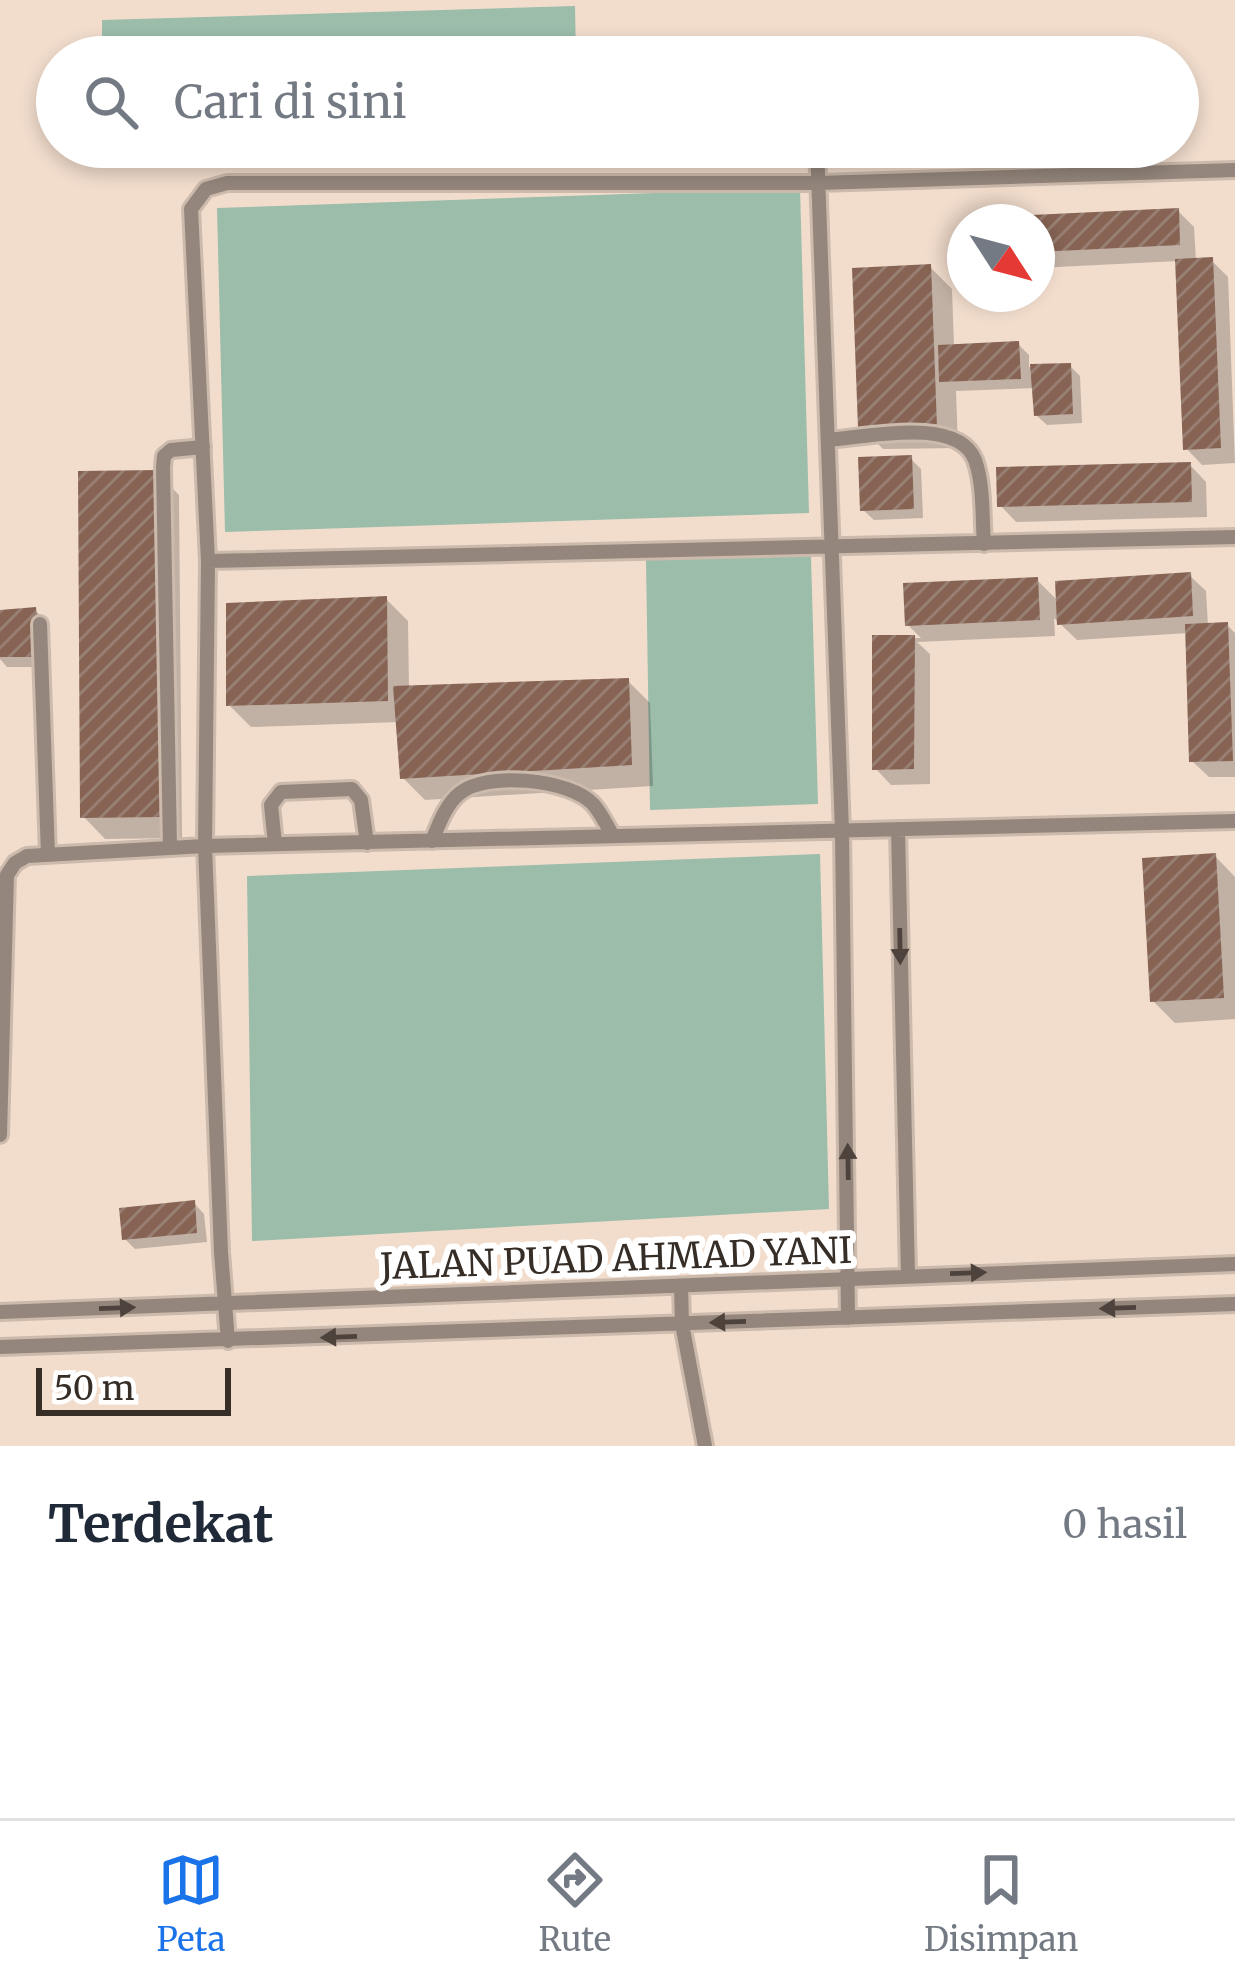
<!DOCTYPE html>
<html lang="id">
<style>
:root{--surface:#fff;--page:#f6f6f7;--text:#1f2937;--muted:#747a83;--line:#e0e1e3;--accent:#1a73e8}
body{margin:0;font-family:Merriweather,serif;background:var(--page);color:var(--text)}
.compass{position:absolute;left:947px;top:204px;width:108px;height:108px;border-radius:50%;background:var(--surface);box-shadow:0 6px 18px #0003;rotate:126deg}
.scale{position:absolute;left:36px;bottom:30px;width:195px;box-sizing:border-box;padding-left:12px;border:6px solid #352d26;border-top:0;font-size:33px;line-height:42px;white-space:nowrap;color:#352d26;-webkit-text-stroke:9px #fff;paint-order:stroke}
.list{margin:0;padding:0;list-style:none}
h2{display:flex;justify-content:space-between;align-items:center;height:156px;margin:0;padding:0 48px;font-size:51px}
h2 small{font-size:39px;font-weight:400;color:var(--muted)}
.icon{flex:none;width:66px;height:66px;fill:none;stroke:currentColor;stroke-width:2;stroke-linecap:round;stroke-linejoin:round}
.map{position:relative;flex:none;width:1235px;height:1446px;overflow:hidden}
.search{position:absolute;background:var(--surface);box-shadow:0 6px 18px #0003;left:36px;right:36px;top:36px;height:132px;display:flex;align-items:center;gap:30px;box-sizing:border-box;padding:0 42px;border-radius:66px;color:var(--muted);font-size:45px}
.sheet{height:372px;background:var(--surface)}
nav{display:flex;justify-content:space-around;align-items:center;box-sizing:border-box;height:168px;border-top:3px solid var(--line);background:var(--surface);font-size:33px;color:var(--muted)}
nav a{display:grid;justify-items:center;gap:6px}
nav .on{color:var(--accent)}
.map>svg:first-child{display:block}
.green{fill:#9bbdaa}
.shadow{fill:#0003}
.building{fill:url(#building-hatch)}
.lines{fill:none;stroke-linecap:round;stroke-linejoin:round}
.lane-casing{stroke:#ccbaac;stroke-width:20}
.lane{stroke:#94867c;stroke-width:14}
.oneway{fill:#4d433c}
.labels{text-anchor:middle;stroke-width:12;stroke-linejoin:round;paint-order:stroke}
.street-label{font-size:36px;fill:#352d26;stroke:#fff}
</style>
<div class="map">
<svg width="1235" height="1446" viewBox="0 0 1235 1446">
<defs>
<pattern id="building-hatch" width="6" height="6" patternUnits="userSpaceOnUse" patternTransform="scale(3)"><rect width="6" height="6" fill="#866353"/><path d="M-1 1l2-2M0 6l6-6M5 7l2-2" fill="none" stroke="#987f73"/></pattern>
</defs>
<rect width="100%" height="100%" fill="#f2ddcd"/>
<!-- green -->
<path class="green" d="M575,6L576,57H102V20Z
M105,147H315L105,153Z
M800,188L809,513L225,532L217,208Z
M811,556L818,804L650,810L646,560Z
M820,854L829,1209L252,1241L247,876Z"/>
<!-- shadow -->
<path class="shadow" d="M616,147H763V153L624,155Z
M767,147H794L793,153L772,152Z
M862,147H901V149H864Z
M955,147L956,158L929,159L918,147Z
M1050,147H1096L1097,157L1062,159Z
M1178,211L1194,227L1196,261L1211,260L1228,277L1235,463L1202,465L1186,448L1178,261L1037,268V222H993Z
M930,267L952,289L954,347L1018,344L1029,355V367L1070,366L1080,376L1082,423L1047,425L1036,415L1035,388L956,391L958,448L883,449L861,427Z
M910,458L921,469L923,518L874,520L863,510Z
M1190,465L1206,482L1207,517L1016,522L1000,505Z
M157,473L179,495L182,838L105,839L83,816Z
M1189,575L1206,591L1208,626L1227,625L1235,633V777H1209L1192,761L1188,633L1077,640L1054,618L1055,636L917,642L930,654V784L891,785L875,768V638H921L908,625L1037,580L1059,602Z
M386,599L408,621L409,688L628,681L650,703L653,786L425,800L403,778L399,722L251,727L229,705Z
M35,610L46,621L50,667H7L0,659V613Z
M1215,856L1235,877V1019L1175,1023L1153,1001Z
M194,1203L204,1214L207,1242L135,1249L125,1239Z"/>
<!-- building -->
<path class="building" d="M1179,208L1180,245L1037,252V222H990V217Z
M1213,257L1221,448L1183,450L1175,259Z
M931,264L937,427L858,428L852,268Z
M1019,341L1021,379L939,382L938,345Z
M1071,363L1073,414L1034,416L1030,364Z
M912,455L914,509L860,511L858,457Z
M1191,462L1192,502L997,507L996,467Z
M159,470L161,817L80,818L78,471Z
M1191,572L1193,616L1057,625L1055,581Z
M1038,577L1040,620L905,626L903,583Z
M387,596L388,701L226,706V603Z
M36,607L41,657H0V610Z
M1228,622L1233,761L1189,762L1185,624Z
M872,635H915L914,769L872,770Z
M629,678L632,765L400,779L393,686Z
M1216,853L1224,998L1150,1002L1142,858Z
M195,1200L197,1233L122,1240L119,1208Z"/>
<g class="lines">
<defs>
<path id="lane" d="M817,147L842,831L848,1318
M828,440C867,437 958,416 975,460C984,485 982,518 984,544
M208,561L1235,537
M40,624L48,855
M898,829L908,1275
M432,841C439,824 446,804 460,793C488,771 569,779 593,804C601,813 607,826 613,836
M275,844L271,805L281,792L352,789L361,800L367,843
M170,848L163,467L164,456L171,450L203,447
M0,1135L7,875L15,863L27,856L205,846L1235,821
M681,1286L682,1324L705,1446
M0,1312L1235,1264
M228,1341L221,1252L205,846L208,561L191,209L206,189L227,183H819L1235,170
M0,1347L1235,1304"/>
</defs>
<!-- lane casing -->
<use href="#lane" class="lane-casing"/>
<!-- lane -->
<use href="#lane" class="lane"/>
</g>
<!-- one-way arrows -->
<defs><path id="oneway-solid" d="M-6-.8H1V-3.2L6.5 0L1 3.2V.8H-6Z" transform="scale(3)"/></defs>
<g class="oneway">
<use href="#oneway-solid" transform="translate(900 946) rotate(89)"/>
<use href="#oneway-solid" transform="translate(848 1162) rotate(-91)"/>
<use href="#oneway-solid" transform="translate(968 1273) rotate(-2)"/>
<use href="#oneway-solid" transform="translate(117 1308) rotate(-2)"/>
<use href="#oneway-solid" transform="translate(1118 1308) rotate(178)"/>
<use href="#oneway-solid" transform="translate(728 1322) rotate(178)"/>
<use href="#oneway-solid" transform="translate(339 1337) rotate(178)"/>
</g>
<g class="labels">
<!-- street labels -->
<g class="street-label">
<text transform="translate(616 1258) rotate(-2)" y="13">JALAN PUAD AHMAD YANI</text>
</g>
</g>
</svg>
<svg class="compass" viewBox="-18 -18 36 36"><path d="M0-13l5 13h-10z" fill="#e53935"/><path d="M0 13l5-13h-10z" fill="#747a83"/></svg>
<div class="scale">50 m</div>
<div class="search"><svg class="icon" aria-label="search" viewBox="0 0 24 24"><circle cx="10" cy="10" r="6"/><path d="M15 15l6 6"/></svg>Cari di sini</div>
</div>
<section class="sheet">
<h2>Terdekat<small>0 hasil</small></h2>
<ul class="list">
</ul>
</section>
<nav>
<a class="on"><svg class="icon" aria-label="map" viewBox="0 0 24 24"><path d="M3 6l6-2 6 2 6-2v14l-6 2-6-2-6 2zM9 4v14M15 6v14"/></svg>Peta</a>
<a><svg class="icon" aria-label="directions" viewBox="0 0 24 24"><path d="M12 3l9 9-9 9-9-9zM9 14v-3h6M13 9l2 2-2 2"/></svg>Rute</a>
<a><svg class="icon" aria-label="saved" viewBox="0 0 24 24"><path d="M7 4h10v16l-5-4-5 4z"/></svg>Disimpan</a>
</nav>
